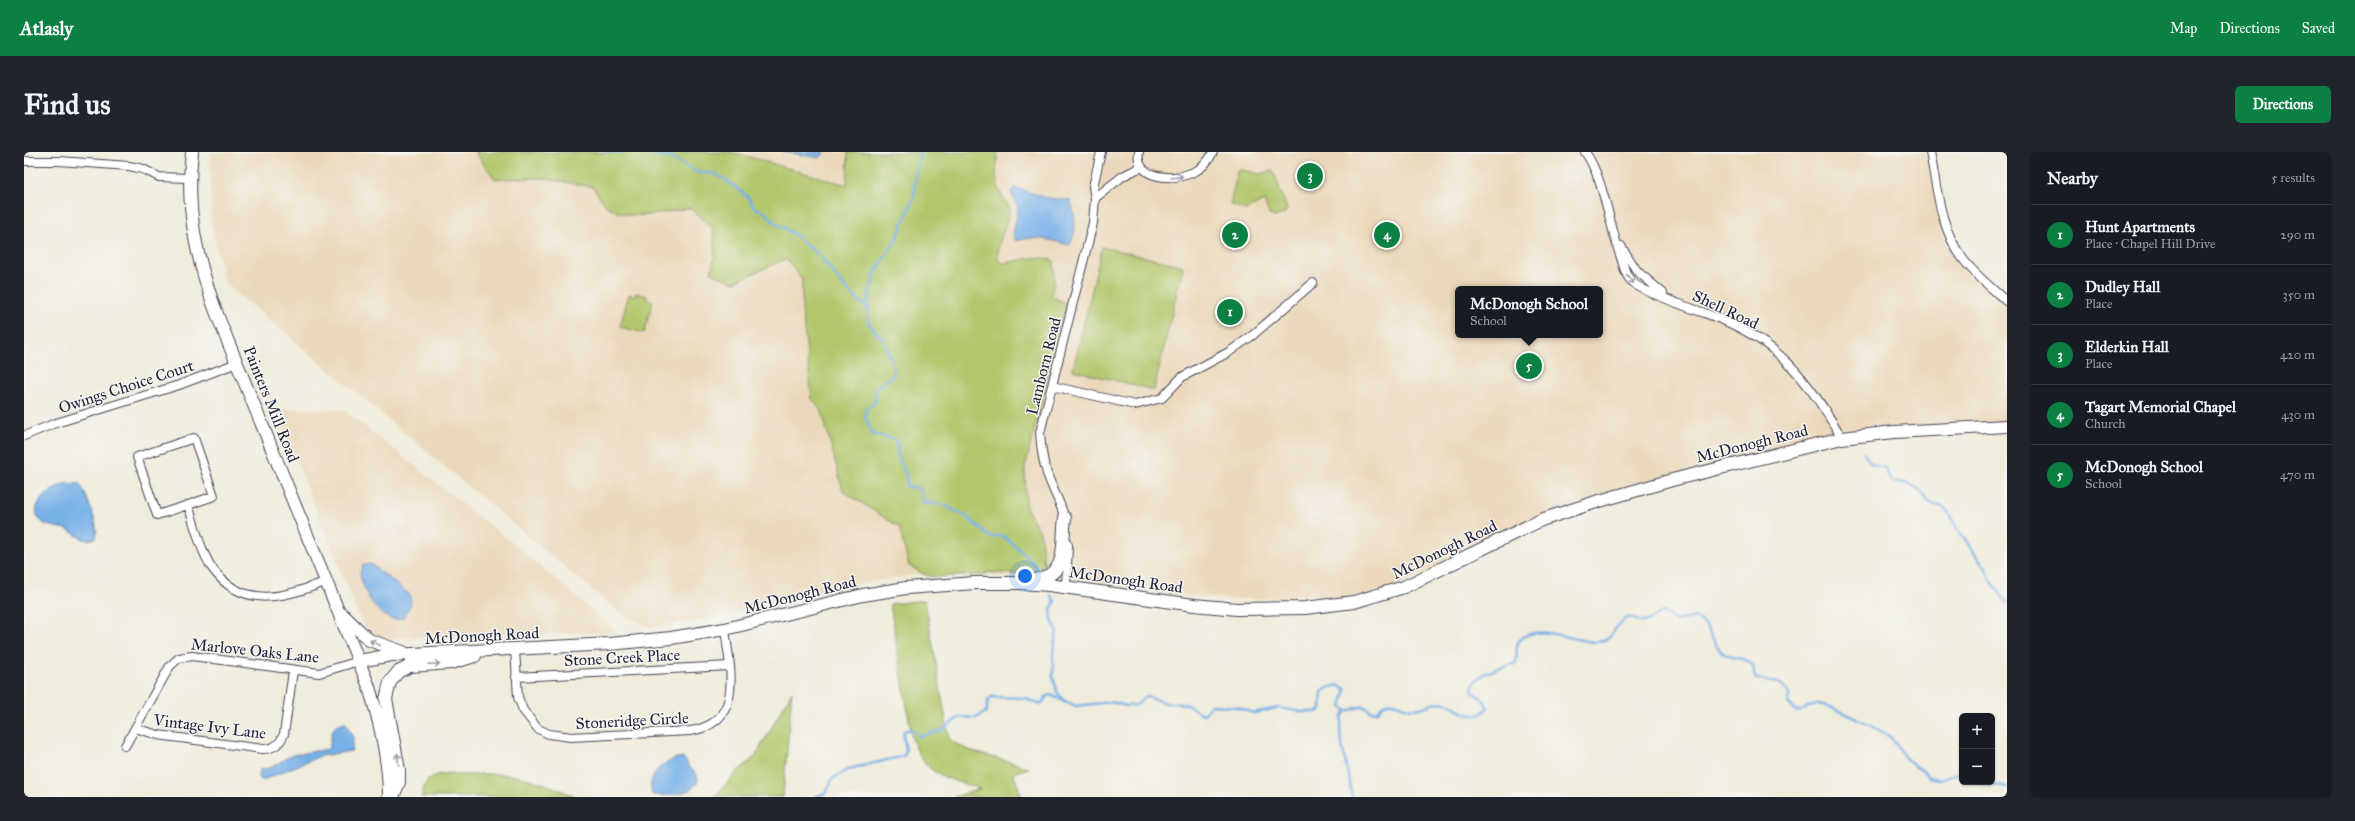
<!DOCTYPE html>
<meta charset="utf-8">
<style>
:root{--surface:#171b24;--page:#20242c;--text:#f1f3f6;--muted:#9ea1a6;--line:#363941;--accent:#0b8043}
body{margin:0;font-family:"IM FELL Great Primer",serif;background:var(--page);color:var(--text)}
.controls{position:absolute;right:12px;bottom:12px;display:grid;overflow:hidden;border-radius:6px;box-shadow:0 1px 3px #0004}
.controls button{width:36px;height:36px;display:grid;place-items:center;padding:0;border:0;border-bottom:1px solid var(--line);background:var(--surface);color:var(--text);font:20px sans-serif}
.you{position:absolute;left:1001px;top:424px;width:14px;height:14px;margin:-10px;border:3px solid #fff;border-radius:50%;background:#1a73e8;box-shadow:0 0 0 6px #1a73e833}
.badge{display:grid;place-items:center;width:26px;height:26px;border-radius:50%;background:var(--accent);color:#fff;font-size:13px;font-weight:700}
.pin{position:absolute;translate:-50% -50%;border:2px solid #fff;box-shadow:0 1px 4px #0006}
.popup{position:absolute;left:1431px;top:134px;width:148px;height:52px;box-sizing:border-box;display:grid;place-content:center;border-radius:6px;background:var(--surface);filter:drop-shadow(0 1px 3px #0005);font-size:13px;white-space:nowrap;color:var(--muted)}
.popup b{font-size:15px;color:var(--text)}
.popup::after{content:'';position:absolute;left:50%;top:100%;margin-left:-8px;border:8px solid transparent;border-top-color:var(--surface)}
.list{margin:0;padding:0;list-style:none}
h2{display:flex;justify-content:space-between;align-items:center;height:52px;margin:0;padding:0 16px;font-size:17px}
h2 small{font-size:13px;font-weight:400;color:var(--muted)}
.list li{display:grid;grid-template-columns:26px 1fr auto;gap:12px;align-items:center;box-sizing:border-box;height:60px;padding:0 16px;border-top:1px solid var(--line)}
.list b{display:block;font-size:15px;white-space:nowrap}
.list p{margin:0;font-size:13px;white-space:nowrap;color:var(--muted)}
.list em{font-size:13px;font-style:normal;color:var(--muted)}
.map{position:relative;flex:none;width:1983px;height:645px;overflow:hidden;border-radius:6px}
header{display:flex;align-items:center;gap:24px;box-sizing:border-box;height:56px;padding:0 20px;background:var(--accent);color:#fff}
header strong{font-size:19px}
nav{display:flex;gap:22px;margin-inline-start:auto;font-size:14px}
.intro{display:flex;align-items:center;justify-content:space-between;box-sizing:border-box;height:96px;padding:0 24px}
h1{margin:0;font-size:28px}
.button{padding:10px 18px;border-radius:6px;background:var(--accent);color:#fff;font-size:14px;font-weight:700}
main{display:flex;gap:24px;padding:0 24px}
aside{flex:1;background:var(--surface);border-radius:6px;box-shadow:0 1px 3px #0004}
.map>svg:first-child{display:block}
.built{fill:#ebd8ba;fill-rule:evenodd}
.green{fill:#b2c76c;stroke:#6a7454}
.water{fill:#78b1e8;stroke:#4d6a92}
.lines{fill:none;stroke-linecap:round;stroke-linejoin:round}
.stream{stroke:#78b1e8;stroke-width:2.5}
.minor-casing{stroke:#414053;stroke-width:10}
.secondary-casing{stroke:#414053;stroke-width:14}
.minor{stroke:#fff;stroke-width:8}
.secondary{stroke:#fff;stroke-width:12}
.oneway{stroke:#9c9ca7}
.labels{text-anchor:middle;stroke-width:3;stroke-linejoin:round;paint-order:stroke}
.street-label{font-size:16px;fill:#22223b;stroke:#f6f6f2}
</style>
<header>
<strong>Atlasly</strong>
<nav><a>Map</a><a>Directions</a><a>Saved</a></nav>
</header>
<div class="intro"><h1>Find us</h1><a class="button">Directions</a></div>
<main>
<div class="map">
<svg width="1983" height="645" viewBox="0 0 1983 645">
<rect width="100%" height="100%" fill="#f6f6f2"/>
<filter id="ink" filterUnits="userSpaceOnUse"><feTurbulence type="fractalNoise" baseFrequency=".025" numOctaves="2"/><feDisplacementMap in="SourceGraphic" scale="8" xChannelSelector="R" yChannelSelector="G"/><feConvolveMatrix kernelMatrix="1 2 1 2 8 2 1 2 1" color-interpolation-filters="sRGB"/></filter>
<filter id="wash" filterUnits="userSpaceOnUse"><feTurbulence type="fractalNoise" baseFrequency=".012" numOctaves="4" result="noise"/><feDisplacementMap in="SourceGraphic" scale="16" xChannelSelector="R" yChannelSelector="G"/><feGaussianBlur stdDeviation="0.9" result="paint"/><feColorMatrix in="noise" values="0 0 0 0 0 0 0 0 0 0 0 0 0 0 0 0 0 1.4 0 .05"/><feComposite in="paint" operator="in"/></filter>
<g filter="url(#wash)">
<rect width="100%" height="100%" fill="#f0ecdb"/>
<!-- built -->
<path class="built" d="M186,0H451L471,27L517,26L569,35L583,54L599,63H614L666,56L689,76L691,103L687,121L710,130L762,107L778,127V158L788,247L798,260L819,339L875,375L885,414L906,425L896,422L850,429L672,469L625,475L605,466L585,452L201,131L187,73Z
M708,0H824L823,33L788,22Z
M974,0H1902L1922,93L1939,116L1983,157V270L1835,279L1610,334L1380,430L1347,442L1293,451L1292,442L1241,447H1195L1049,428L1048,430L962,423V420L1016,380L1002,355L1001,315L1043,152L1027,144L1030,132L1024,106H1006L978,111L974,108L973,95L983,72L986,56L978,45L971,26ZM1434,137H1576V183H1434Z
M251,256L320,258L491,393L594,480L494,483L470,480L363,487L349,484L339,474L336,467Z"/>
<!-- green -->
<path class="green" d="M451,0H708L823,33L824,0H974C971,26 970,34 986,56C983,75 973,89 974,108L978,111C995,110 1013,101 1030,109V132L1027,144L1043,152L1001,315L1002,355L1016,380L1021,421L1008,423L962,420V423L906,425L885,414L875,375L819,339L798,260L788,247L778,158V127L762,107L710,130L687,121L691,103L689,76L666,56C640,60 608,71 584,55C578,50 573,41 569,35L517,26L471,27Z
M1214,17L1236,22L1249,18L1263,57L1260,62L1250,65L1245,62L1240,49L1221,58L1206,52Z
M1078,95L1159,114L1130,238L1049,218Z
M612,141L623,144L622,147L629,149L620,181L596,175L605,142L611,144Z
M901,448L925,586C942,603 981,606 1005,616L989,621L998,645H930L956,637C921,625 901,625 888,586L866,452Z
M768,539L759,645H690L714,619L731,605Z
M428,621C442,625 454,621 468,622C497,622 525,632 551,645H397C402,624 407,623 428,621Z"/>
<!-- water -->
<path class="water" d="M759,0H801L796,6Z
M991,36L1024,46L1046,48C1051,60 1054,82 1045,93C1026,88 1011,83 992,89L989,82L994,56L987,40Z
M44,331L56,332C62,341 76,376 72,386C69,387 66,388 63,388C57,387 50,381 44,378C37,375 24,375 18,370C0,354 30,333 44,331Z
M347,412L386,443L387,452L380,465C358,477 337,438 336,420L339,413Z
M322,571L329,585L328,599L296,604L244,626L237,628L235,625L236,617L246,616L268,603L305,597C308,584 306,571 322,571Z
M653,606H659C663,609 664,613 666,616C668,619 672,620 673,623C680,642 639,645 628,643C622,624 637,611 653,606Z"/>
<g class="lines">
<!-- stream -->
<path class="stream" d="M581,0H599
M613,0L647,6L675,21H688L702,28L724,45L730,55L742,61L751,71L768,81L796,104L821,136L844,157
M895,0L896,4L891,22L890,45L872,88L852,119L844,149L845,172L861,190L870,219L868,224L851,237L852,249L842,257L841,264L848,282L870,287L874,293C870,313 887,317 882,334L896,337L899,350L920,353L943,365L966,385L979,384L994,396L1016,419
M1840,301C1847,314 1847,313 1861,316L1867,329L1886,332L1897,339L1906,352L1919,355L1926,362L1933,377L1962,416L1966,427L1983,451
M1027,443L1031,450L1027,457L1028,468L1033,479L1029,499V524L1033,540L1042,550
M1322,559L1318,565L1316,582L1328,645
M1954,630C1961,635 1974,632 1983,635
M0,641L2,645
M791,645C805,640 803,640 808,627L825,617L880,604L882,598L879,581L882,578H890L895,584H897L916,579L936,565L952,566L962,560L964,549L968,545L1001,546L1014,552L1018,551L1023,544L1026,543L1052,554L1087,550L1102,554L1113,553L1119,546L1124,545L1142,551L1162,552L1176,561L1180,562L1187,553L1214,555L1229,561L1254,556L1279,560H1294L1297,557C1298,539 1294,538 1314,533L1322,537L1317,554L1322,559C1333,557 1338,550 1347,560L1354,559C1357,556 1358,552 1363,551C1372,549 1380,557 1390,557C1402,557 1409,548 1422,551C1437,554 1433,564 1455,563L1464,556L1459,547L1448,540C1449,519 1477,517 1492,511L1493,490C1512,469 1546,489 1571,490C1588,490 1589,475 1601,467C1607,463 1612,469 1618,470C1627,470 1632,462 1640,460L1652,469C1659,468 1667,464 1674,467C1685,472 1687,488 1695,497C1704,509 1722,504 1727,512C1730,516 1729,522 1732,527C1750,534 1755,523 1766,544L1764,551L1772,559C1781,559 1786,551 1795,552C1806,553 1859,578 1867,586C1875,592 1876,601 1883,608C1890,615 1898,616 1904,625L1915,627L1938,620"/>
</g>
</g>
<g filter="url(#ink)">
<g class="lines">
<defs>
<path id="minor" d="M1115,0C1110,27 1149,29 1167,21C1177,18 1185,9 1189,0
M1561,0C1579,24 1586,75 1597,106C1600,114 1601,124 1608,130C1616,139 1672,158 1686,163C1755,188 1782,226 1818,286
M1906,0C1913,36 1916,77 1939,107C1951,123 1968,136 1983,150
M0,9H35L105,14L119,17L135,25L165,26
M1071,46L1099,24L1117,15
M1597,94L1613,119L1639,141
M1028,234L1111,253L1138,246L1158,225L1205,200L1229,183L1289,131
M0,284L29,272L155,233L213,211
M164,353L190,344L170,286L113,305L133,363L164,353C171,373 176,398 188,416C219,459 262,445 303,429
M1042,371C1038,352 1027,336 1022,318C1018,306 1017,294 1016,281L1069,71L1071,46L1069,35L1077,0
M1042,435L1044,393
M491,497L494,545L499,558L514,577L525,582L547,585L666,579C721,571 706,517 701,477
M492,525L705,514
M111,576L134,583L239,597C250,597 256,592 260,582L269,519
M101,594L146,514L155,506L168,504L295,521L335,509"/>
<path id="secondary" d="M168,0C161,60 174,114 196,170L344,532C356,569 365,606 365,645
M1010,428C1046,423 1037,393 1041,366
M318,462L345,488L379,500
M335,509L368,503L586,492L647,486L701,477L839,443L882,436L951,431H996L1025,433L1170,453L1213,457L1281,456L1330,450L1380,435L1517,368L1572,350L1648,328L1818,286L1870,280L1983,274
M369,645L375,630V618L362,547L366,530L374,520L386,514L427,511L451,504"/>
</defs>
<!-- minor casing -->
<use href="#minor" class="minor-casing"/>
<!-- secondary casing -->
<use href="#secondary" class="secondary-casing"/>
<!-- minor -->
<use href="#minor" class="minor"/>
<!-- secondary -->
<use href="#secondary" class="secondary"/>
</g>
<!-- one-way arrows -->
<defs><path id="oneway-shaft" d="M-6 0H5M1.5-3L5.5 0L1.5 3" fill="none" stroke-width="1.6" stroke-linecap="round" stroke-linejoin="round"/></defs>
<g class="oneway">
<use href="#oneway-shaft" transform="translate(1153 25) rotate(-9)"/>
<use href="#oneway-shaft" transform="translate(1606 127) rotate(53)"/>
<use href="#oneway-shaft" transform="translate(351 491) rotate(-156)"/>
<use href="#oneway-shaft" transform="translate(410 512) rotate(-3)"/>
<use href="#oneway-shaft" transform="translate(374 607) rotate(-97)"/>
</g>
</g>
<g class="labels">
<!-- street labels -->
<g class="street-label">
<text transform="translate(1702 157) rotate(25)" y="6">Shell Road</text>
<text transform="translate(1019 214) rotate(-76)" y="6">Lamborn Road</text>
<text transform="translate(102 234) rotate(-18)" y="6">Owings Choice Court</text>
<text transform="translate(248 252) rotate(68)" y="6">Painters Mill Road</text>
<text transform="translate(1728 291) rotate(-14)" y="6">McDonogh Road</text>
<text transform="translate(1420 397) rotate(-26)" y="6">McDonogh Road</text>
<text transform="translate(1102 427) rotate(8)" y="6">McDonogh Road</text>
<text transform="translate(776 442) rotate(-14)" y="6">McDonogh Road</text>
<text transform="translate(458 483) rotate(-3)" y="6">McDonogh Road</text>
<text transform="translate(231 498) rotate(6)" y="6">Marlove Oaks Lane</text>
<text transform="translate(598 505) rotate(-3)" y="6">Stone Creek Place</text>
<text transform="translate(608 568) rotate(-3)" y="6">Stoneridge Circle</text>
<text transform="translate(186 574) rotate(7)" y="6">Vintage Ivy Lane</text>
</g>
</g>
</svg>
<div class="controls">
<button>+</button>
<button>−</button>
</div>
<div class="you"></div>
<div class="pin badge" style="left:1206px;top:160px">1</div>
<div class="pin badge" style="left:1211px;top:83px">2</div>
<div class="pin badge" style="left:1286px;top:24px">3</div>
<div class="pin badge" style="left:1363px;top:83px">4</div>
<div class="pin badge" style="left:1505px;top:214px">5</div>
<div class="popup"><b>McDonogh School</b>School</div>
</div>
<aside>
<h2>Nearby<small>5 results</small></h2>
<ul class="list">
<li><span class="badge">1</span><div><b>Hunt Apartments</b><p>Place · Chapel Hill Drive</p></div><em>290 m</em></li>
<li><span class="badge">2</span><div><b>Dudley Hall</b><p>Place</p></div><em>350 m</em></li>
<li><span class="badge">3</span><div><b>Elderkin Hall</b><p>Place</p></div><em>420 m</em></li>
<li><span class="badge">4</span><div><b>Tagart Memorial Chapel</b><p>Church</p></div><em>430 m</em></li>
<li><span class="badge">5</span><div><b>McDonogh School</b><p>School</p></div><em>470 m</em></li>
</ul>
</aside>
</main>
